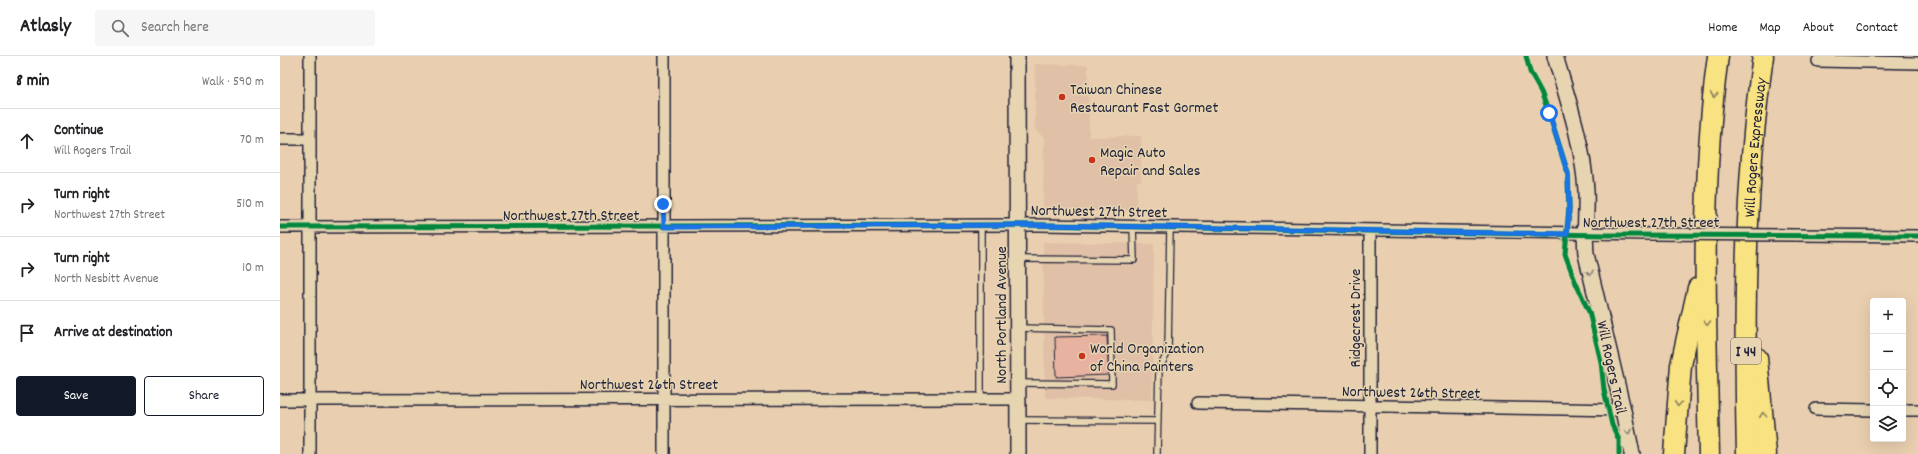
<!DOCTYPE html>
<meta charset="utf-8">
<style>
:root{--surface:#fff;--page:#f6f6f6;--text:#202124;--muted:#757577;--line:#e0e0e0;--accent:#111827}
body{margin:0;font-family:Dekko,sans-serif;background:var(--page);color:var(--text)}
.controls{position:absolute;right:12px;bottom:12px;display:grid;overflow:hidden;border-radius:4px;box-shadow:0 4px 16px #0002}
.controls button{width:36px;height:36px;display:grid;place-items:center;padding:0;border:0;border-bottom:1px solid var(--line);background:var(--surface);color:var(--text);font:20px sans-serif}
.stop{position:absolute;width:12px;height:12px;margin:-9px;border:3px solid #1a73e8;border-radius:50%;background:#fff}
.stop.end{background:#1a73e8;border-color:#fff;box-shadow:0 1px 4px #0008}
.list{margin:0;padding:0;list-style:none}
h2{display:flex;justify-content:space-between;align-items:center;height:52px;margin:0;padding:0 16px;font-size:17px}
h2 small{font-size:13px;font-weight:400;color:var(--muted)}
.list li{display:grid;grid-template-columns:26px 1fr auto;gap:12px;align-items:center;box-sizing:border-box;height:64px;padding:0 16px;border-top:1px solid var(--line)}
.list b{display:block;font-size:15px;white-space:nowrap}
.list p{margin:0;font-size:13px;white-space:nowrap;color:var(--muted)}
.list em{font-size:13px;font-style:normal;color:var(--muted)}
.actions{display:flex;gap:8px;padding:12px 16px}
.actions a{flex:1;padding:9px 0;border:1px solid var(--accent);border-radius:4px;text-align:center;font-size:14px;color:var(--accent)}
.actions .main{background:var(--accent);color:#fff}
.icon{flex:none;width:22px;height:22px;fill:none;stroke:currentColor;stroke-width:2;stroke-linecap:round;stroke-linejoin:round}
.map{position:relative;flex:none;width:1638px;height:398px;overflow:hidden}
header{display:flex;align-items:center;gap:24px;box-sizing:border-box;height:56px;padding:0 20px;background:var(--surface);border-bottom:1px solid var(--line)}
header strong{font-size:19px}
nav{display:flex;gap:22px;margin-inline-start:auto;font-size:14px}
.search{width:280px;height:36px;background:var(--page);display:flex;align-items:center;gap:10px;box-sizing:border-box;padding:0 14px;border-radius:4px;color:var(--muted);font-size:15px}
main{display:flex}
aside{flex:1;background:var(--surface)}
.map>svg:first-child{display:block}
.built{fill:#e0c0a6}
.building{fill:#e7b3a0;stroke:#22223b}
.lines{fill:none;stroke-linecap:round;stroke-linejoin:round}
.lane-casing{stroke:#22223b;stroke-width:8}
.street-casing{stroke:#22223b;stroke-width:14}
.secondary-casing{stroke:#22223b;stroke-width:18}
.highway-casing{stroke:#22223b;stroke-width:23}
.lane{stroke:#e7d5b2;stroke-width:5.5}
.street{stroke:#e7d5b2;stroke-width:11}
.secondary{stroke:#e7d5b2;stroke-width:15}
.highway{stroke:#f8e281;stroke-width:20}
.street-bridge-casing{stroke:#22223b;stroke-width:14;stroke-linecap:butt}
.street-bridge{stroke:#e7d5b2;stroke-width:11}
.cycleway-casing{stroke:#e7d5b2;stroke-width:8}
.cycleway{stroke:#00873e;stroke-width:5}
.oneway{stroke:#8d825e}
.oneway2{stroke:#847c76}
.route{stroke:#1a73e8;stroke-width:5}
.poi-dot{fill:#c8321e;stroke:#e7d5b2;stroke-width:1.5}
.labels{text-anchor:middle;stroke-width:3;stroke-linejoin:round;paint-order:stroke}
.shield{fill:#e7d5b2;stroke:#5d585f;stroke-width:1}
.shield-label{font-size:15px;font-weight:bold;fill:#22223b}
.poi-label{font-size:16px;fill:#22223b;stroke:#e7d5b2;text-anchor:start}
.street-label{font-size:16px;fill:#22223b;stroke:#e7d5b2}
</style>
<header>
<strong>Atlasly</strong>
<div class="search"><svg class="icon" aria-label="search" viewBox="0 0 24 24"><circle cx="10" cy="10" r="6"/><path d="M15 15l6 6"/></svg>Search here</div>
<nav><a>Home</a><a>Map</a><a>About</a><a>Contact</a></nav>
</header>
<main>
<aside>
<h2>8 min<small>Walk · 590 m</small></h2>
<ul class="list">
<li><svg class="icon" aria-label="ahead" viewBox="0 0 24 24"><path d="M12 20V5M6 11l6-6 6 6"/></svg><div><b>Continue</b><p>Will Rogers Trail</p></div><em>70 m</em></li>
<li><svg class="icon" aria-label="right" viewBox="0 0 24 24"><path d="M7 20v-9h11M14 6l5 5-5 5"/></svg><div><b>Turn right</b><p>Northwest 27th Street</p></div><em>510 m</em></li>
<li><svg class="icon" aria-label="right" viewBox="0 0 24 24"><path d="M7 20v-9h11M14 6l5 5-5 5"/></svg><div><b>Turn right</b><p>North Nesbitt Avenue</p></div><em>10 m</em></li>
<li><svg class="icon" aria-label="arrive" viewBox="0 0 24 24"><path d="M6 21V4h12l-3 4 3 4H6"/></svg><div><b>Arrive at destination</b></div></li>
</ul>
<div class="actions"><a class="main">Save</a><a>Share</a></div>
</aside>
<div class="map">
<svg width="1638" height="398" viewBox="0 0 1638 398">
<rect width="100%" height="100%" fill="#e9cfaf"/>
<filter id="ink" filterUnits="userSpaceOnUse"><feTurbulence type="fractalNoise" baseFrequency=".025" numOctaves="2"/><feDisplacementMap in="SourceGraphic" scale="8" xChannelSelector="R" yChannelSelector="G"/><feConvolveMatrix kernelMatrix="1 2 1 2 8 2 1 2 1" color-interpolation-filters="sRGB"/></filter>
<g filter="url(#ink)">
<!-- built -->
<path class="built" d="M755,8L808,9L809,81L861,80V125H857L856,155H763L764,82L755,73Z
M763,186L874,188L872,344L765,342Z"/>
<!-- building -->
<path class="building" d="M827,280L829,319L776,321L775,281Z"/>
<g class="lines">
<defs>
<path id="lane" d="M701,170V343
M738,203L854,204L853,170
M738,272L831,274L832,328L739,327
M738,364L878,365
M877,398L879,313L888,296L890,171"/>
<path id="street" d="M30,0V398
M384,0V398
M1538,5L1638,7
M0,83H30
M0,171L759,169L1373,178
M1515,179L1638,180
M0,344L738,343
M918,347L1343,354
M1536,353L1593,354
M1623,354H1638
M1090,398V174"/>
<path id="secondary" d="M737,0L738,398
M1275,0C1288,44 1303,88 1306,134C1307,156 1304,177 1306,198L1343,354L1352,398"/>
<g id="highway">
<path d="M1477,302L1486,398"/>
<path d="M1394,398L1401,309L1418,232"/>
<path d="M1429,398C1426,265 1420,132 1438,0"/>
<path id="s1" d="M1467,398C1464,265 1464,132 1483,0"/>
</g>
</defs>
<!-- lane casing -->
<use href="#lane" class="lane-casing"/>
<!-- street casing -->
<use href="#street" class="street-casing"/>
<!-- secondary casing -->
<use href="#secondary" class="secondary-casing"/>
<!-- highway casing -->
<use href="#highway" class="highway-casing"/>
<!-- lane -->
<use href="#lane" class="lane"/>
<!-- street -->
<use href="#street" class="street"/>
<!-- secondary -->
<use href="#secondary" class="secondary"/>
<!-- highway -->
<use href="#highway" class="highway"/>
<defs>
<path id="street-bridge" d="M1373,178L1515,179"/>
</defs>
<!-- street-bridge casing -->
<use href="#street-bridge" class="street-bridge-casing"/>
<!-- street-bridge -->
<use href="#street-bridge" class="street-bridge"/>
<defs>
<path id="cycleway" d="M1246,0L1250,16L1261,36L1269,57L1288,118L1289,153L1285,198L1295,225L1309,256L1321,306L1324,334L1332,369L1339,384V398
M0,171L759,169L1326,179L1638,180"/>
</defs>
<!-- cycleway casing -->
<use href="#cycleway" class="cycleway-casing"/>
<!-- cycleway -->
<use href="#cycleway" class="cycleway"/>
</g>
<!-- one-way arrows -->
<defs><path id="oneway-chevron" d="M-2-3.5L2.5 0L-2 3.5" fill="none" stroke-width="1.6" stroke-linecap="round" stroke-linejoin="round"/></defs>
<g class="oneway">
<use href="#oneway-chevron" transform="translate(1434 39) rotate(95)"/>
<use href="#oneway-chevron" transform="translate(1427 267) rotate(89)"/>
<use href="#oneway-chevron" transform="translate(1398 348) rotate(94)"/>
<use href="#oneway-chevron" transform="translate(1483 359) rotate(-95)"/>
</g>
<g class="oneway2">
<use href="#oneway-chevron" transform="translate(1310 217) rotate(76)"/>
<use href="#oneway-chevron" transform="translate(1348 376) rotate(79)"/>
</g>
</g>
<g class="lines" filter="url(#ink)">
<!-- route -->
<path class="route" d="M383,148L384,171L759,169L1287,178L1289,153L1288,118L1269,57"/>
</g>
<!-- markers -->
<g class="poi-dot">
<circle cx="782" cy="41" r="4"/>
<circle cx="812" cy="104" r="4"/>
<circle cx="802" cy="300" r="4"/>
</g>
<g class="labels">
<!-- shield labels -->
<rect class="shield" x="1451" y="282" width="30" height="26" rx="3"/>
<g class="shield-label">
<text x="1466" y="300">I 44</text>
</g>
<!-- poi labels -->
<g class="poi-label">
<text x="790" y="38">Taiwan Chinese<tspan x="790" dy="18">Restaurant Fast Gormet</tspan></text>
<text x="820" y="101">Magic Auto<tspan x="820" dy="18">Repair and Sales</tspan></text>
<text x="810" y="297">World Organization<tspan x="810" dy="18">of China Painters</tspan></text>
</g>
<!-- street labels -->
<g class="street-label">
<text dy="6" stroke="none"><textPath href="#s1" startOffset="307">Will Rogers Expressway</textPath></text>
<text transform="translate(819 154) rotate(1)" y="6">Northwest 27th Street</text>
<text x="291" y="164">Northwest 27th Street</text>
<text x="1371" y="171">Northwest 27th Street</text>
<text transform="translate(720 259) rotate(-90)" y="6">North Portland Avenue</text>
<text transform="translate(1074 262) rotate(-90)" y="6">Ridgecrest Drive</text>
<text transform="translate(1333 311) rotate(78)" y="6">Will Rogers Trail</text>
<text x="369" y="333">Northwest 26th Street</text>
<text transform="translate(1131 335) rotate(1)" y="6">Northwest 26th Street</text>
</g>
</g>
</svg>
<div class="controls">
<button>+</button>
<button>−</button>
<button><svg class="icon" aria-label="locate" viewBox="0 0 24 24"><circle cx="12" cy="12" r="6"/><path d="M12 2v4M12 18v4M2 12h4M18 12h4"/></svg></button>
<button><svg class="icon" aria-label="layers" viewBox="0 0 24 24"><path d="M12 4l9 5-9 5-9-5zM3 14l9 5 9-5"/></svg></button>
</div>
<div class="stop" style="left:1269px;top:57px"></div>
<div class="stop end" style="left:383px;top:148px"></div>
</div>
</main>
